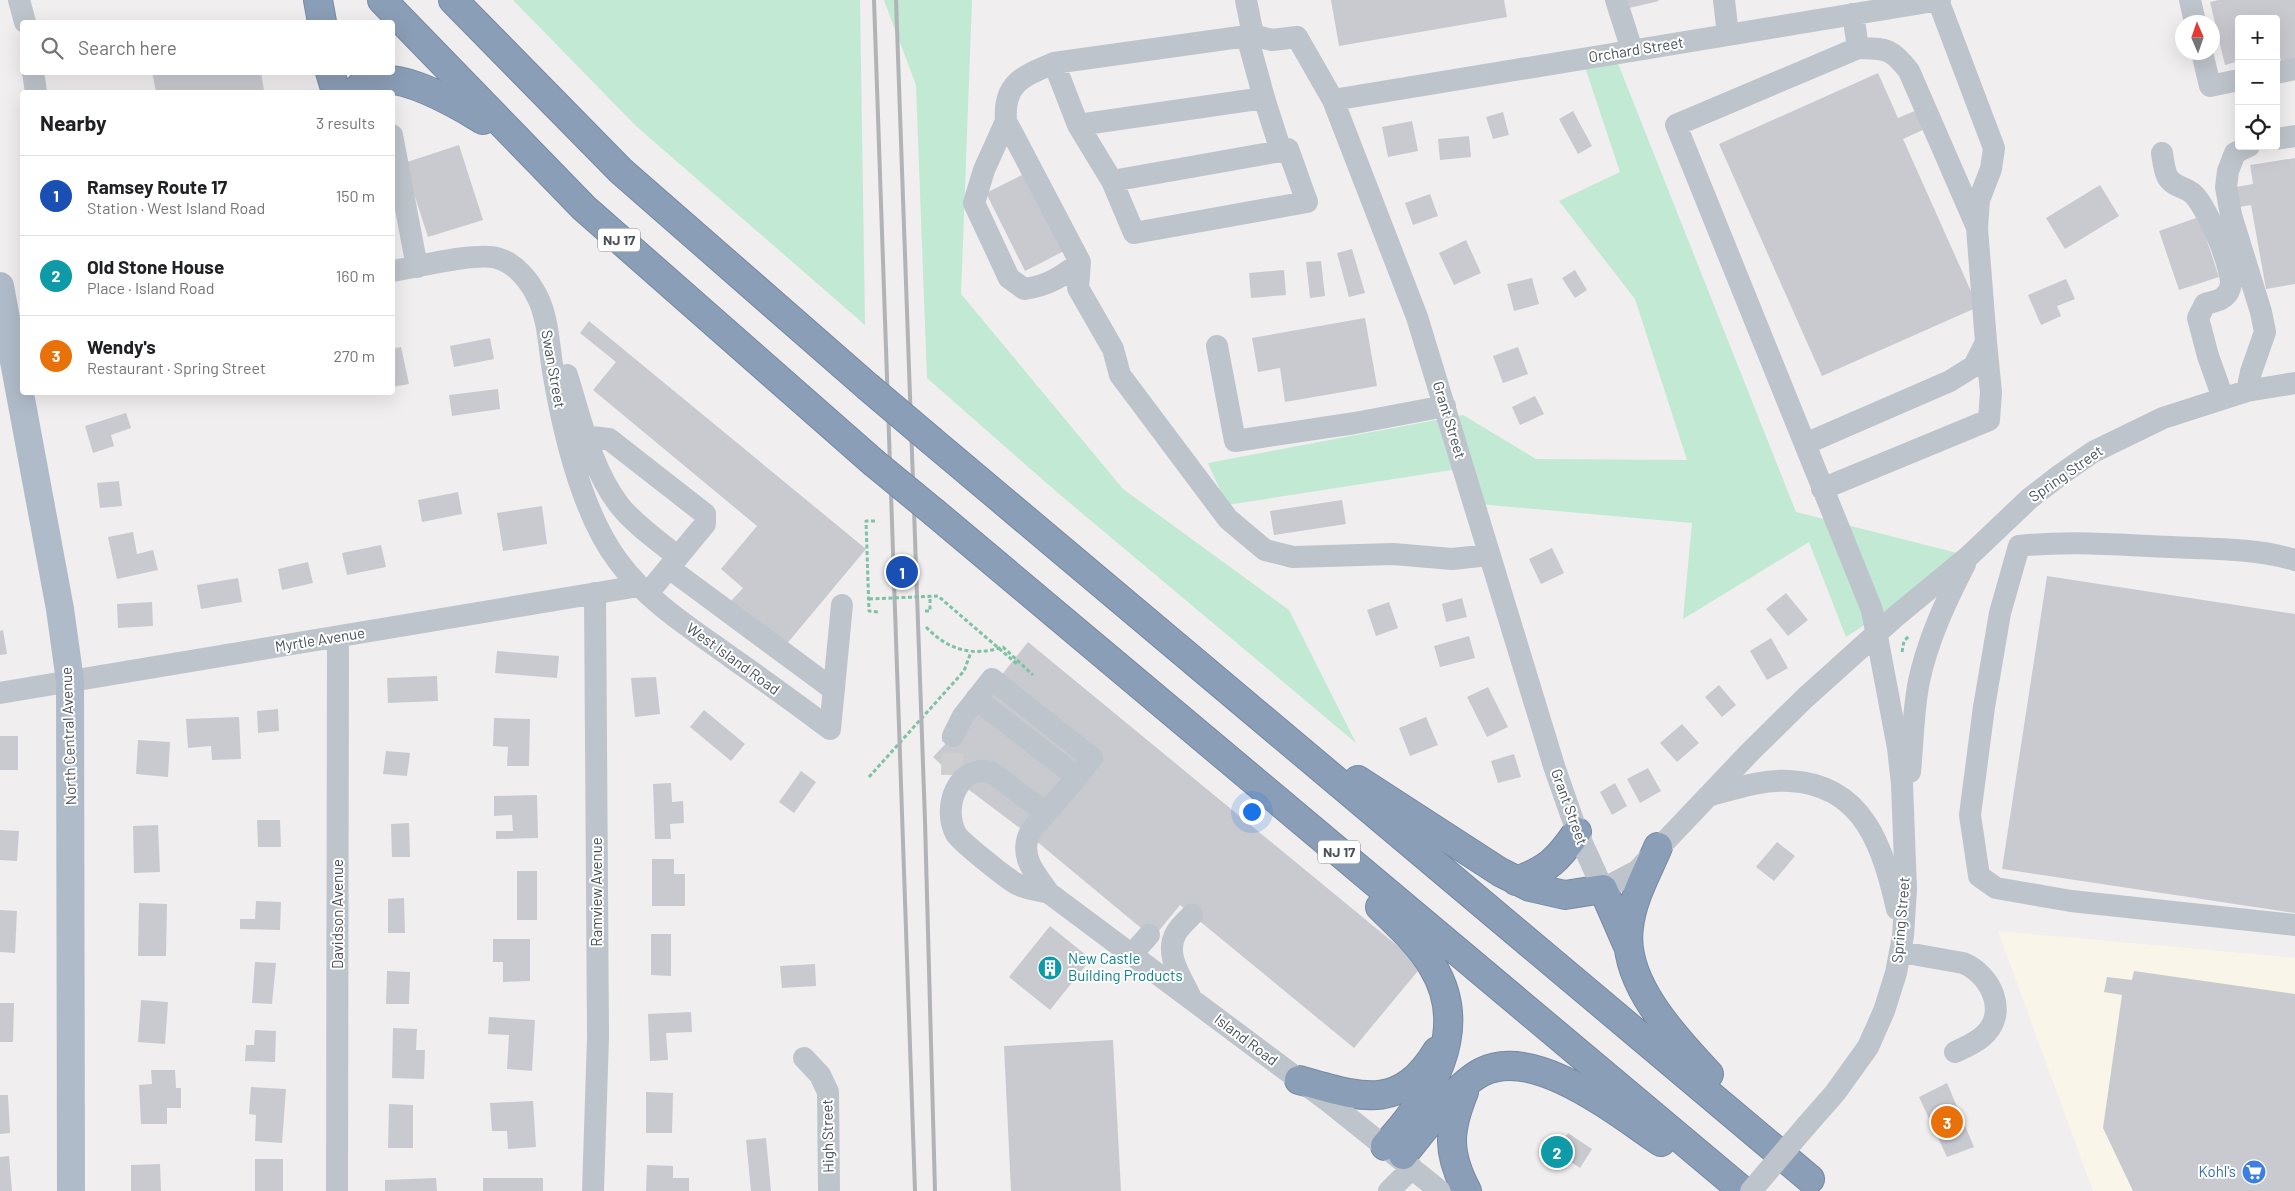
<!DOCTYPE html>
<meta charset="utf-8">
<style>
:root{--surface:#fff;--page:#f2f2f2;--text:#202124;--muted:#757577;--line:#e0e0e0;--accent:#0f766e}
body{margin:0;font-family:Barlow,sans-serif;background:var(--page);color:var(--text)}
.controls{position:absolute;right:15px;top:15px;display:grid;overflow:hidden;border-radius:5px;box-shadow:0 5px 20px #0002}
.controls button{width:45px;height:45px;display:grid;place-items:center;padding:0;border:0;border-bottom:1px solid var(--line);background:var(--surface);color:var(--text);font:25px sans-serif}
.compass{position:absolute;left:2175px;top:15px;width:45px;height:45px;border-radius:50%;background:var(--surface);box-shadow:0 5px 20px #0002;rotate:358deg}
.you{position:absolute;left:1251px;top:811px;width:18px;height:18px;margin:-12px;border:4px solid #fff;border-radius:50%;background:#1a73e8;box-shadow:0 0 0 8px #1a73e833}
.badge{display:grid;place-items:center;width:32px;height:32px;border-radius:50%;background:var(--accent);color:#fff;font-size:16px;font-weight:700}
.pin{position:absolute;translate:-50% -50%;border:2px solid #fff;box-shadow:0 1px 5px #0006}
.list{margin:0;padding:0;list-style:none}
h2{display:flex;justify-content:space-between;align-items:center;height:65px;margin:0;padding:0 20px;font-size:21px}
h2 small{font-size:16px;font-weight:400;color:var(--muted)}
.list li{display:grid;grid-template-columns:32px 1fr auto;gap:15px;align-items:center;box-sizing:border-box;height:80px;padding:0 20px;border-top:1px solid var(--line)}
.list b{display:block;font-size:19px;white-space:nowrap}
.list p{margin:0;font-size:16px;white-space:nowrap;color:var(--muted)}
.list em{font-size:16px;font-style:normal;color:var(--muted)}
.icon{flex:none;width:28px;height:28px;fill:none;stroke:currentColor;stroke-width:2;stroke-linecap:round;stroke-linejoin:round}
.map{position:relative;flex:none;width:2295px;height:1191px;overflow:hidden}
.search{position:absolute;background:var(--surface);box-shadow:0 5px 20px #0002;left:20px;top:20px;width:375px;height:55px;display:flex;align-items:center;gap:12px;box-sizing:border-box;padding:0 18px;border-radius:5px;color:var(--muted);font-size:19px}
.panel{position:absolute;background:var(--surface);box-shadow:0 5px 20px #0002;left:20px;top:90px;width:375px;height:305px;border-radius:5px}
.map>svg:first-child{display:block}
.commercial{fill:#f9f5e8}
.green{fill:#c1e9d3}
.building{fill:#c9cad0}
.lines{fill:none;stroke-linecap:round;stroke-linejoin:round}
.minor-tunnel{stroke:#ceced0;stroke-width:22;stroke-dasharray:22 11;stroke-linecap:butt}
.highway-casing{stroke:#7689a2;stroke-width:30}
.path{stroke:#7dc2a4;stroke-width:3;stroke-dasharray:4 2.5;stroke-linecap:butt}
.minor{stroke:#bec4cb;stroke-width:22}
.major{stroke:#b0bbc9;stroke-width:28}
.highway{stroke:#8b9eb7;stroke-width:28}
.rail{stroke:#b1b3b7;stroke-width:4}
.highway-bridge-casing{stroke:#7689a2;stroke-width:30;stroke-linecap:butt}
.path-bridge{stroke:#7dc2a4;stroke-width:3;stroke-dasharray:4 2.5;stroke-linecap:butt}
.minor-bridge{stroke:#bec4cb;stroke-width:22}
.highway-bridge{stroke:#8b9eb7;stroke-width:28}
.labels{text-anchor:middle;stroke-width:4;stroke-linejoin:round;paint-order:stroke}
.shield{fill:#fff;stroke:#7f848b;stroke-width:1}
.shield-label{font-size:14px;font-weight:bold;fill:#485059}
.street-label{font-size:15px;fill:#485059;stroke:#fff}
.culture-label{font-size:15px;fill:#0d838f;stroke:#fff;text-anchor:start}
.shop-label{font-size:15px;fill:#366cbe;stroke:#fff;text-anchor:end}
</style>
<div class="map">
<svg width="2295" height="1191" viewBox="0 0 2295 1191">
<rect width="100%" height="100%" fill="#f0eeee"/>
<!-- commercial -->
<path class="commercial" d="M1998,931L2295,958V1191H2093Z"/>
<!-- green -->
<path class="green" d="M513,0H860L865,325L636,126Z
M884,0H972L961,294L1123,489L1289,610L1356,743L1058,493L927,378L916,85Z
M1617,61L1796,512L1969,556L1846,637L1809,542L1683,619L1692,523L1467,503L1458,469L1227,505L1208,463L1463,415L1536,459L1687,460L1635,299L1559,201L1620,172L1585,67Z"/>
<!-- building -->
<path class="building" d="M1331,0H1504L1507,17L1339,46Z
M1627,0H1658L1659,1L1629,8Z
M2219,0H2295V63L2282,66L2279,52L2276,53V19H2239V61L2225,65L2210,2Z
M152,72H261L264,91L156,92Z
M1878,73L1898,118L1917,110L1925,129L1903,139L1978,307L1822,376L1719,144Z
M1573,111L1592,146L1578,154L1559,119Z
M1503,112L1509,135L1493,139L1486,117Z
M1412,121L1418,151L1388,157L1382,127Z
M1469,136L1471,157L1440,160L1438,139Z
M459,145L483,220L428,237L404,163Z
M2295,158V284L2266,289L2251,205L2233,208L2230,188L2253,184L2250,165Z
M1028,172L1068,249L1025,271L986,193Z
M2100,185L2119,216L2065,249L2046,218Z
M1430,194L1438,216L1413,225L1405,203Z
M2199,217L2219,277L2179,290L2159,231Z
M1466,240L1481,273L1454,285L1439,253Z
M1352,249L1365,293L1349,297L1337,253Z
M1321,261L1325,296L1310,298L1306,262Z
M1284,270L1286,295L1251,298L1249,273Z
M1575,270L1587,290L1575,298L1562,278Z
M1532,278L1539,304L1514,311L1507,284Z
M2066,279L2075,299L2057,306L2061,316L2041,325L2028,295Z
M1365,318L1377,386L1285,402L1280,368L1258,372L1252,338Z
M589,321L866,549L785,646L731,601L743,588L721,569L757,526L593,390L616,362L580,333Z
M490,338L494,359L454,367L450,346Z
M401,347L409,384L392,387V349Z
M1518,347L1528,374L1503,383L1493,356Z
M498,389L500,409L452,416L449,395Z
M1535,396L1544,414L1520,425L1512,407Z
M126,413L131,428L111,435L114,446L93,453L85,426Z
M119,481L122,506L100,508L97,483Z
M458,492L462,514L422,522L418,500Z
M1342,500L1346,524L1274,535L1270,511Z
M542,506L547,544L503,551L497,513Z
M133,532L137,554L153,550L158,570L117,579L108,537Z
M381,545L386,567L347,575L342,553Z
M1552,548L1564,573L1541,584L1529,559Z
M308,562L313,583L282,590L278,569Z
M2047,576L2295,614V913L2002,869Z
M238,578L242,602L201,609L197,585Z
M1786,593L1808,620L1788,636L1766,609Z
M1462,598L1467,617L1446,622L1442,604Z
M152,602L153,626L118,628L117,604Z
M1389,602L1398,628L1376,636L1367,610Z
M3,630L7,654L0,655V631Z
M1469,636L1475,658L1440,667L1434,646Z
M1771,638L1788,668L1767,680L1750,651Z
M1028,642L1422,966L1354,1048L1180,905L1153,938L1029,835L960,783L933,757L953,736Z
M497,651L559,656L557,678L495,673Z
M437,676L438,701L388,703L387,678Z
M656,677L660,714L635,717L631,678Z
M1719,685L1736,705L1722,717L1705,697Z
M1488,687L1508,727L1487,737L1467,697Z
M278,709L279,731L258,733L257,711Z
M704,710L745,744L731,761L690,727Z
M239,717L241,759L212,760L211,746L188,748L186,719Z
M1426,717L1438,745L1410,756L1399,728Z
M494,718L530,719L529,766H507L508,747L493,746Z
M1682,724L1699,743L1677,762L1660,743Z
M0,736H18V770H0Z
M138,740L170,742L168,777L136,774Z
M386,751L410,753L407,776L383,774Z
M1514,754L1521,777L1498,783L1491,761Z
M1648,768L1661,791L1640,803L1627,779Z
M801,771L816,782L794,813L779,802Z
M671,783L672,802L683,801L684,823L670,824L671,839H655L653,784Z
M1615,783L1627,806L1612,815L1600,792Z
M537,795L538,838L496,839V831H513L512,815L494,816V796Z
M257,820H280L281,847H258Z
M409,823L410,857H392L391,824Z
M158,825L160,872L134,873L133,826Z
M0,830L19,831L17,861L0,860Z
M1777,842L1795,856L1774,881L1756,867Z
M652,859H674V874H685V906H652Z
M517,871H537V920H517Z
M404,898L405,933H388V899Z
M256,901L281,902L280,930L240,929V919H255Z
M139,903L167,904L166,956H138Z
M0,910L17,911L15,953L0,952Z
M1050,926L1091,959L1050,1010L1009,977Z
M651,934H671V976L651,975Z
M493,939H530V981L503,982V962H493Z
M255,962L276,963L272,1004L252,1003Z
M815,964L816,986L782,988L780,966Z
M387,971L410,972L409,1004H386Z
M2134,971L2295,994V1191H2133L2103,1128L2122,995L2104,992L2107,977L2132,980Z
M141,1000L168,1002L165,1044L138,1042Z
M0,1003H14L13,1042H0Z
M691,1012L692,1032L666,1033L668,1060L650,1061L648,1014Z
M489,1017L535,1020L532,1071L507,1069L509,1035L488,1034Z
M393,1028L417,1029L416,1050H425L424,1079L392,1078Z
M255,1030L276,1031L275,1062L245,1061L246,1045H254Z
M1113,1040L1121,1191H1011L1004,1046Z
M151,1070H175L176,1088H181V1108H167V1124H141L139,1085L152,1084Z
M1947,1083L1974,1147L1947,1157L1919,1097Z
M251,1087L286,1089L282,1143L255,1141L256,1115L249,1114Z
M646,1092L673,1093L672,1133H646Z
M0,1095H8L10,1133L0,1134Z
M533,1101L536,1147L508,1149L507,1131H492L490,1103Z
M389,1104L413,1105V1148H388Z
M1568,1133L1592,1149L1580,1168L1555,1152Z
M766,1138L771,1191H751L746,1140Z
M9,1156L12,1191H0V1157Z
M255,1159H283V1191H255Z
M160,1164L161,1191H131V1165Z
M647,1165L673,1166V1178H689V1191H646Z
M436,1178L437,1191H385V1180Z
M483,1178H543V1191H483Z"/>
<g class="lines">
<!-- minor-tunnel -->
<path class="minor-tunnel" d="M952,775L953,736"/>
<defs>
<path id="highway" d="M318,0L322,22
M382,0L584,208L873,462
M453,0L621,171L867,386
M330,72L336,92
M355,92C382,58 455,103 483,120
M932,441L1810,1179
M935,513L1743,1191
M1358,780L1500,872L1530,887L1565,895L1603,889L1627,944
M1658,847C1647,873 1632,899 1629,927C1621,981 1675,1038 1709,1074
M1516,881C1547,870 1558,860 1577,832
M1380,907C1399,926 1420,944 1433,967C1472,1032 1429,1099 1385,1146
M1299,1080C1358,1096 1399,1114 1437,1051
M1464,1092C1448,1131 1447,1153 1467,1191
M1403,1155C1422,1132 1456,1085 1482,1072C1535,1045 1619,1114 1661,1142"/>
</defs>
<!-- highway casing -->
<use href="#highway" class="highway-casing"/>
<!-- path -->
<path class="path" d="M875,521H866L869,611L878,612
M925,611H930V596
M926,627C948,650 972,657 1003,647L1033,675
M1902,652L1904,641L1909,636
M869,777L964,671L971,652"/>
<!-- minor -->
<path class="minor" d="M19,0L25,22
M1246,0L1253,35L1272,40L1297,37L1333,100L1417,317L1554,766L1577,832L1603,889L1637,871L1751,751L1805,698L1895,617L1969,556L2029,499L2060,475L2093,452L2163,418L2247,391L2295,383
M1616,0L1632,50
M1724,0L1728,35
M2190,0L2195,22
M1247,36L1264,98L1078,125L1054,63L1247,36L1253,35
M1858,48C1886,49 1890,47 1909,71L1976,225
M2202,52L2210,86L2239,80
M1054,63C1023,76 1003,83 1006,121L1080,262L1078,288L1113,349L1120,375L1228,519L1265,550L1293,557L1393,554L1452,559L1489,555
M33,72L36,92
M2276,73L2295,69
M1333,100L1940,0
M1006,121L984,170L974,203L1009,278L1024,289C1047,286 1062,277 1080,262
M1078,125L1112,181L1281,151L1264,98
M392,135L417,267
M2276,139L2295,136
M2162,153C2163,160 2164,169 2167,176C2173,187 2183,186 2192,193C2205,203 2236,273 2230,288C2226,300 2216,301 2205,304L2198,318L2208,356L2223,398
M1112,181L1134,233L1307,202L1288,149L1281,151
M392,271C417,267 476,252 497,258C515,263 529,280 537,296C549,319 549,351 554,377C564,435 582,513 618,561C647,601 692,629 732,658C765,681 798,705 830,729
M1217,346L1235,441L1355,423L1445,406
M567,375C580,417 592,471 620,506C634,524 660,542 678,557
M2247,391L2251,372L2265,332L2261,312L2231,215L2226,187L2228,171L2235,153L2249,146
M574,435L609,439L705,514V524L648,593
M1805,444L1950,381L1974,366L1986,342L1977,228L1979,200L1991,169L1994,148L1938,0
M1822,489L1989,420L1991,392L1986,342
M2019,546L2000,613L1984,707L1970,815L1979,876L1996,888L2071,901L2295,925
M2019,546C2069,540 2120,545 2171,547C2211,549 2256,548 2295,560
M669,568L834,690
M0,693L639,586
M976,699L1077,777L1046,813
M830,729L842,605
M953,736L963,716L992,679L1092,758L1077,777
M1910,772C1913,742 1913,710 1919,681C1928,639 1946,601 1965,564
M1708,796C1734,789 1763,779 1790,781C1865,785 1883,849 1897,909
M1049,893C1039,890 1024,889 1015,883C1005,877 961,842 956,834C942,808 957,764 991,772L1046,813C1041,819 1032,827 1029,835C1019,857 1037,876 1049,893L1329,1102L1440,1191
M1901,952L1963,963C1991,974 2010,1014 1982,1037C1975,1043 1964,1048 1955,1052
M1132,954L1149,935
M1190,996C1181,977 1164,954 1176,933C1180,926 1187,920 1192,915
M804,1058L820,1075L828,1092L829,1191
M1806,1126L1835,1093L1868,1047L1884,1011L1896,973L1903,936L1906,889L1902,784L1898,748L1872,610L1676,125L1858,48L1853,14
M337,1191L338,637
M593,1191L598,1037L595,593
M1389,1191L1412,1168"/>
<!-- major -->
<path class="major" d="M0,286L60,609L70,681L71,1191"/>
<!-- highway -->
<use href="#highway" class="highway"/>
<!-- rail -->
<path class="rail" d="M874,0L915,1191
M896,0L925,821L935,1191"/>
<defs>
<path id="highway-bridge" d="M867,386L932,441
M873,462L935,513"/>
</defs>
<!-- highway-bridge casing -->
<use href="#highway-bridge" class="highway-bridge-casing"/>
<!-- path-bridge -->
<path class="path-bridge" d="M869,599L938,596L1017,664"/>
<!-- minor-bridge -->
<path class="minor-bridge" d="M1751,1191L1806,1126"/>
<!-- highway-bridge -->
<use href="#highway-bridge" class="highway-bridge"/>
</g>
<!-- icons -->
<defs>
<symbol id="building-disc" viewBox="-11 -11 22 22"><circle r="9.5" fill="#0f9aa8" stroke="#fff"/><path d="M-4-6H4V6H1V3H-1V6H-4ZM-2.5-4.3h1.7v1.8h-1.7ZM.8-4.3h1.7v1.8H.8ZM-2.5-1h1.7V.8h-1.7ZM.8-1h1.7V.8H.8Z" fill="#fff"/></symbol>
<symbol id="supermarket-disc" viewBox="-11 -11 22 22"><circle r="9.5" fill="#3f7fe0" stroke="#fff"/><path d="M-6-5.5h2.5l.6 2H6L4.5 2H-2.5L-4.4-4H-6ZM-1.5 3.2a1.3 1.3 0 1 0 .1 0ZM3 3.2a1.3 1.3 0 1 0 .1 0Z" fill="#fff"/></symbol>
</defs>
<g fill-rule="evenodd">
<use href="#building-disc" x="1036" y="954" width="28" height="28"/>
<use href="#supermarket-disc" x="2240" y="1158" width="28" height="28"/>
</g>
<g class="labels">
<!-- shield labels -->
<g class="shield">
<rect x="598" y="228.5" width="42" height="23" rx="4"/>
<rect x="1318" y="840.5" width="42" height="23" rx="4"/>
</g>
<g class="shield-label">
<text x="619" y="245">NJ 17</text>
<text x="1339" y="857">NJ 17</text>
</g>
<!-- street labels -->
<g class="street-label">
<text transform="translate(1636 50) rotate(-9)" y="5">Orchard Street</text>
<text transform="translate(553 369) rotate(80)" y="5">Swan Street</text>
<text transform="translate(1449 420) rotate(73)" y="5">Grant Street</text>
<text transform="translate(2066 474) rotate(-35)" y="5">Spring Street</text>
<text transform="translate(320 640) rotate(-9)" y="5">Myrtle Avenue</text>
<text transform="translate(733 659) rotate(36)" y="5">West Island Road</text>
<text transform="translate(69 736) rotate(-92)" y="5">North Central Avenue</text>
<text transform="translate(1569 807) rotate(70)" y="5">Grant Street</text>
<text transform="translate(597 892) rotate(-90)" y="5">Ramview Avenue</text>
<text transform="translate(338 914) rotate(-90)" y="5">Davidson Avenue</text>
<text transform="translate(1901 920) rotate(-85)" y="5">Spring Street</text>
<text transform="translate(1246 1040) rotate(37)" y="5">Island Road</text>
<text transform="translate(828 1136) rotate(-91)" y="5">High Street</text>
</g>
<!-- culture labels -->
<g class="culture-label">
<text x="1068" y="964">New Castle<tspan x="1068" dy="17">Building Products</tspan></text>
</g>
<!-- shop labels -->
<g class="shop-label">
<text x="2236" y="1177">Kohl's</text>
</g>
</g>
</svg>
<div class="controls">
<button>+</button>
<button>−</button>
<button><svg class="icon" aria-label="locate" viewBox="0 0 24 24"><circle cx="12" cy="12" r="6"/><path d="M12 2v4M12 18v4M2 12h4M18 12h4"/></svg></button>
</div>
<svg class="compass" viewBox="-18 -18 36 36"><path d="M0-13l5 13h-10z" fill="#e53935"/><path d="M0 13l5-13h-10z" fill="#757577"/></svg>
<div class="you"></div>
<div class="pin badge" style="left:902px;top:572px;background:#1a4fb4">1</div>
<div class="pin badge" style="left:1557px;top:1152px;background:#0f9aa8">2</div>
<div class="pin badge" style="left:1947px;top:1122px;background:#e8710a">3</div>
<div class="search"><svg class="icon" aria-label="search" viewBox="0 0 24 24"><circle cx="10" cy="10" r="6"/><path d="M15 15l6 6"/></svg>Search here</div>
<section class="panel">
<h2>Nearby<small>3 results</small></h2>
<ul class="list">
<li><span class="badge" style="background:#1a4fb4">1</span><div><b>Ramsey Route 17</b><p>Station · West Island Road</p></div><em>150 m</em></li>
<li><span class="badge" style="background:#0f9aa8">2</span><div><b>Old Stone House</b><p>Place · Island Road</p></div><em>160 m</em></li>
<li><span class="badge" style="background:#e8710a">3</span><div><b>Wendy's</b><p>Restaurant · Spring Street</p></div><em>270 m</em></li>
</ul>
</section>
</div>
